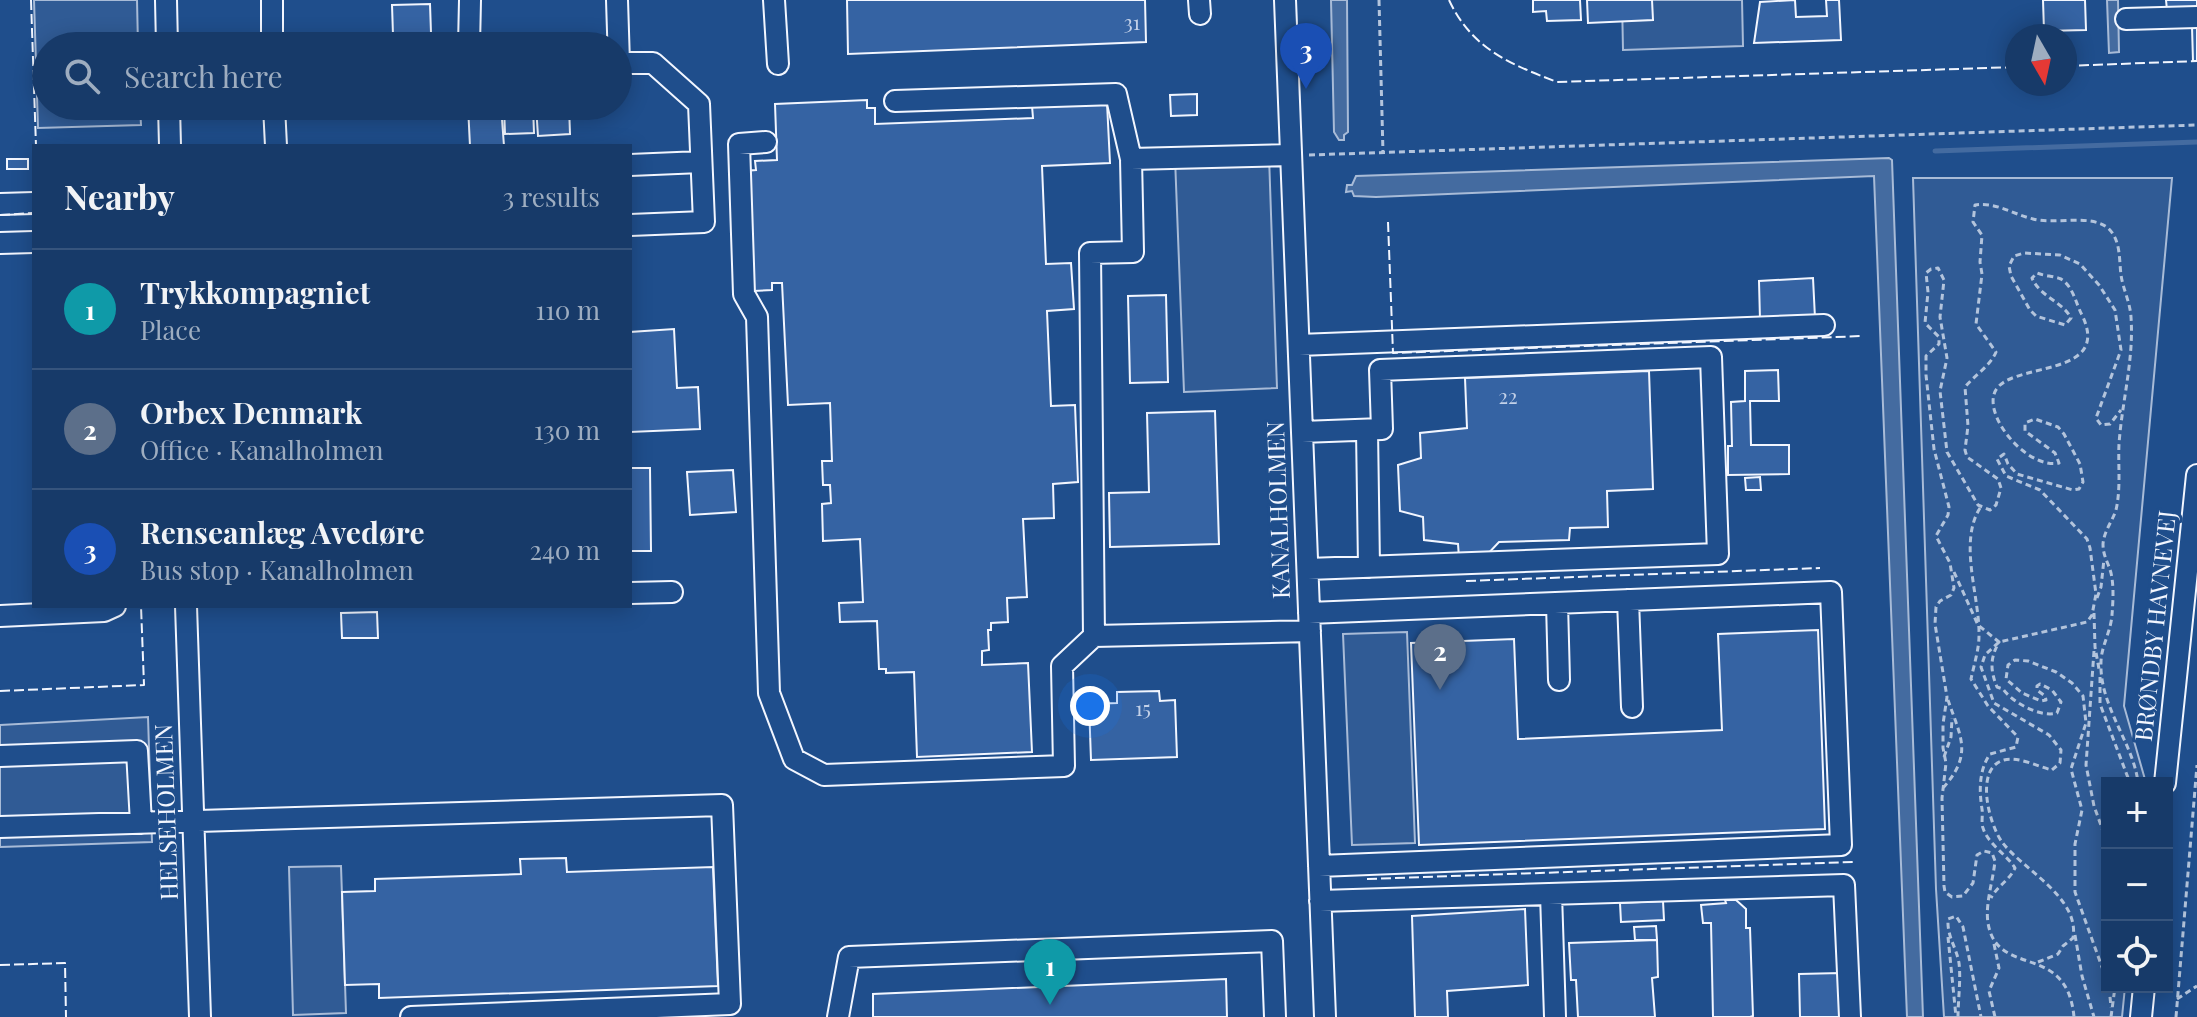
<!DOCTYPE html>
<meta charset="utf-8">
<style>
:root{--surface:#173a69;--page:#244571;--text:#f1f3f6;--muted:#9eadc0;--line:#36547d;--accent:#95b2f1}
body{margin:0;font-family:"Playfair Display",serif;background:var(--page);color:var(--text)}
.controls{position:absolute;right:24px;bottom:24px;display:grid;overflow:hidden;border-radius:0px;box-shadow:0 4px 20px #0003}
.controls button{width:72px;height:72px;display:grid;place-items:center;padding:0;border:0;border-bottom:2px solid var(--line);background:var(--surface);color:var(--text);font:40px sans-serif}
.compass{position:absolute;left:2005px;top:24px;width:72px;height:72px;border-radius:50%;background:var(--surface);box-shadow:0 4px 20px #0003;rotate:171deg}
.you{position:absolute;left:1090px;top:706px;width:28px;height:28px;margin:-20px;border:6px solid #fff;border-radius:50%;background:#1a73e8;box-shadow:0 0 0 12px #1a73e833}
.badge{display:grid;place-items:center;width:52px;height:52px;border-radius:50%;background:var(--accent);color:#fff;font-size:26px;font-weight:700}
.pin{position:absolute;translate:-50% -66px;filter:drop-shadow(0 2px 4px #0008)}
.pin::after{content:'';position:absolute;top:42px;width:28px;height:24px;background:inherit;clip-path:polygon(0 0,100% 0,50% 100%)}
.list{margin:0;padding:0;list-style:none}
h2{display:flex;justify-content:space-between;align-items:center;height:104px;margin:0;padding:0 32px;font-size:34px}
h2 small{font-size:26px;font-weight:400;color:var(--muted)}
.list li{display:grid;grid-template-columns:52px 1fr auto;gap:24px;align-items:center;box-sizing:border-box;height:120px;padding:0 32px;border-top:2px solid var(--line)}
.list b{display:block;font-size:30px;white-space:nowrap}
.list p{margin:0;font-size:26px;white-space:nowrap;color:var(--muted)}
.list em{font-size:26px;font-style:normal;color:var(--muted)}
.icon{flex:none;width:44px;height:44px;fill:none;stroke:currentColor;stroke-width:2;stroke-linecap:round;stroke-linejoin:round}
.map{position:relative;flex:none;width:2197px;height:1017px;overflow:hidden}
.search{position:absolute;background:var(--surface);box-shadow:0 4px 20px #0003;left:32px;top:32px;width:600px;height:88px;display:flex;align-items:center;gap:20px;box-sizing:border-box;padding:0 28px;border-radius:44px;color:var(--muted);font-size:30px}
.panel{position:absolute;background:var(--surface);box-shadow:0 4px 20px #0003;left:32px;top:144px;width:600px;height:464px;border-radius:0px}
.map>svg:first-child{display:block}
.built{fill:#305b95;stroke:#a8bbd7;stroke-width:2}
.water{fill:#446ba0;stroke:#a8bbd7;stroke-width:2}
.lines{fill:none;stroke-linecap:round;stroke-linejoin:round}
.stream{stroke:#446ba0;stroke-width:5}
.building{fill:#3563a3;stroke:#f2f6ff;stroke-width:2}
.minor-casing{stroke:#f2f6ff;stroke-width:24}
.path{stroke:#b3c4dc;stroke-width:3;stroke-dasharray:6 4;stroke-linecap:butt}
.minor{stroke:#1f4e8c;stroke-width:20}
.fence{stroke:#f2f6ff;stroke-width:2;stroke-dasharray:10 4;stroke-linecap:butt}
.labels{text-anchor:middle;stroke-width:6;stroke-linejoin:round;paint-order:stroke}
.number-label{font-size:20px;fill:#c3d1e8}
.street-label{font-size:24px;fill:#f2f6ff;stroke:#1f4e8c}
</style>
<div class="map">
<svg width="2197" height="1017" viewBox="0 0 2197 1017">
<rect width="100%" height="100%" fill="#1f4e8c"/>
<!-- built -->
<path class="built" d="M34,0H137L138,46H46V106H140L141,125L38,128Z
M1622,0H1742L1743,46L1623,50Z
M1269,156L1277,388L1184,392L1175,158Z
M1913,178H2172L2124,706L2146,783H2107V987H2125L2122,1017H1944L1936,889Z
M1407,632L1415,843L1352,845L1343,634Z
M148,717L152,842L0,847V725Z
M341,866L346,1013L293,1015L289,867Z"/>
<!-- water -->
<path class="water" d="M1331,0H1347L1348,132L1344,135V140H1339L1334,132Z
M2107,0H2118L2119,52L2109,53Z
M1889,158L1892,160L1923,1017H1907L1874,176L1376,197L1354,196L1352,191L1346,192L1347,185H1352L1356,176Z"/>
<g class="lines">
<!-- stream -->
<path class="stream" d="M1935,151L2197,142"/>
</g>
<!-- building -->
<path class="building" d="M847,0H1145L1146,42L848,54Z
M1533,0H1580L1581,20L1547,21L1546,11L1533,12Z
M1587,0H1652L1653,20L1588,23Z
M1795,0L1796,17L1827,16L1826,0H1839L1841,40L1754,43L1760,2Z
M2043,0H2085L2086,30L2044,31Z
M2166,0H2197V8L2167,10Z
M430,4L431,33L393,35L392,5Z
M2192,27H2197V61H2193Z
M1197,94V115L1171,116L1170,95Z
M867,100V108H875V124L1033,118L1032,106L1107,103L1110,163L1042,166L1046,264L1071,263L1074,309L1047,311L1051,406L1075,405L1078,482L1053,484L1054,518L1023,519L1027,597L1007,598L1008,622L991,623V630H988L989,650L982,651V665L1028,663L1032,752L917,757L914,672L886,673V669H879L877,621L840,622L839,603L863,602L860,539L823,541L822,504L831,503L830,485H823L822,461H832L830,403L788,405L782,283H772V290L753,291L743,171L756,170L755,161L777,160L775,104Z
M468,106H501L504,146H470Z
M504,106H533L534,133L505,134Z
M536,106H569L570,134L538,136Z
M7,159H28V169H7Z
M1813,278L1815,318L1760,320L1759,281Z
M1166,295L1168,382L1130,383L1128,296Z
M674,329L677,388L698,387L700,429L630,432V332Z
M1778,370L1779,401H1750L1751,445H1789V474L1728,475V446H1732L1731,402L1745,401V371Z
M1649,371L1653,489L1607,491L1608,527L1570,528L1569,540L1499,542L1484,558H1459L1458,544L1424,540L1423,517L1400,511L1398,465L1421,458L1420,433L1467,428L1465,378Z
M1215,411L1219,544L1110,547L1109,493L1149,492L1147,413Z
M630,468H650L651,551H630Z
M733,470L736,512L690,515L687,472Z
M1760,477L1761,490H1746L1745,478Z
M377,612L378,638H342L341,613Z
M1818,630L1825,829L1419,845L1411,643L1514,639L1518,739L1722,730L1718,634Z
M1159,691L1160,701L1175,700L1177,757L1091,760L1089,704L1117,703V692Z
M566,858L567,872L713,867L718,986L379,998V984L345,985L342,892L375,891V879L521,874L520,859Z
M1725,900H1736L1746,909V928H1750L1753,1016L1750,1017H1713L1711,923H1703L1701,905L1726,903Z
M1663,901L1664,920L1621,922L1620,903Z
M1525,909L1528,985L1447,991L1448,1017H1415L1412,916Z
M1656,926L1657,940H1635L1634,927Z
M1657,940L1658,977L1652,978L1655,1017H1578L1576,980H1571L1569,943Z
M1840,973L1842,1017H1800L1799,974Z
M1226,979L1227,1017H873V994Z"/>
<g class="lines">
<defs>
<path id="minor" d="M166,0L167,46
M272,0V46
M617,0L619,63
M774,0L778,64
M1199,0L1200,14
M1285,0L1325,1017
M2126,19L2197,17
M469,46L470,0
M618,63H653L699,104L704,222L630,225
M895,101L1116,94L1131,159
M169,106L170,146
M274,106L276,146
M766,142L739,144L744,294L757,317L769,693L794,759L824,775L1064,766L1062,666L1094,636
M1291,155L1131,159L1133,252L1090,253L1094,636L1310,631
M630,165L701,162
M0,204L34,203
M0,243L34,242
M1299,345L1824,325
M1367,430L1369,567
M1302,432L1382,429L1380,370L1711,357L1718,554L1308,569
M630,593L672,592
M1628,600L1632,707
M1557,603L1559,680
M186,606L200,1017
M1309,613L1831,592L1841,845L1319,866
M0,616L104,611L115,606
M0,756L137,751L141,823
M2165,783L2197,475
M0,827L722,805L730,1004L411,1017
M1551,894L1555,1017
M1320,901L1844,885L1850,1017
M838,1017L849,957L1272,941L1275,1017
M2141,1017L2144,987"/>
</defs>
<!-- minor casing -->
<use href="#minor" class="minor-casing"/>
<!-- path -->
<path class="path" d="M1379,0L1383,153
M1309,155L2197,125
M1980,508C1958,543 1980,597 1979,636C1979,649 1974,665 1971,679L1988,706L2018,737L2016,747L1990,754C1979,770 1979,790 1982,809C1983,815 1981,823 1983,828C1988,844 2006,854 2015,868C2009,881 1998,885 1991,898
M1954,572L1978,625L1999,642C1990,658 1990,670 1997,687L2003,689C2012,702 2040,718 2057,713L2061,702L2052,690L2040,684L2037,686V690L2045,696L2046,700L2041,701L2022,693L2006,679L2008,665L2015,660L2028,661L2056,672L2072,683L2083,696L2086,723L2071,769L2082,810L2075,844V892L2107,981
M2097,598L2101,587L2104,559
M2094,613L2095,647L2099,669
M2094,651L2086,765L2094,806L2107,842
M2100,677V704L2130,783
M1944,757L1951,737L1952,718
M1943,788C1973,754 1961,738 1948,700
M2075,935L2082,976L2094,1017
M1948,937L1956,1017
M1994,944L1999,968L1989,991L1995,1017
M2038,962L2058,954L2063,946L2073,938C2080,897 2023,870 2002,842C1989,824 1974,768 2004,760C2018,756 2039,767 2052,770L2060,763L2061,750L2049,735L1994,703L1981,667L1985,655L1999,642L2087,622L2092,615L2096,594L2090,548L2087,539L2040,490L2006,476L1997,459L2004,454L2008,464L2017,474L2073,490L2079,489L2083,482L2080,464L2064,434L2058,427L2035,419L2025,423V431L2055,453L2059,463C2025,470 1976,408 1999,386C2022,363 2111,375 2082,315C2076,304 2073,286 2061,279C2054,276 2044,276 2037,273L2032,278C2040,297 2062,301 2071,318L2065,325L2036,316L2030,310L2011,276L2009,266L2014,256L2024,253L2060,255L2080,264L2099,285L2115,310L2121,350L2096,418L2101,425L2110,424L2121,410
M2109,987L2111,1007
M2177,999L2197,986
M1958,1017C1958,1000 1961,980 1959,963C1956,946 1947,937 1948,919L1956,916L1963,927L1981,1017
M2074,1017C2067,941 1997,979 1988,923C1985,904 1993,881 1995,861L1992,853L1984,851L1977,855L1973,883L1963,896L1952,897L1945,892L1944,886L1942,798L1946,763L1943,748V724L1947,697L1935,624L1936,607L1940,601L1951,595L1954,588L1950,563L1936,536L1948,515L1949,507L1934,449L1926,375V356L1939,344V337L1925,323L1928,292L1926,273L1931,269L1938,268L1944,280L1940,317L1947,358L1940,391L1947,452L1978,505L1990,510L1996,505L2001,488L1998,479L1967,457L1965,450L1968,426L1965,387C1975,375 1991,365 1996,352L1976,324L1982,274L1980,262L1982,235L1973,222L1975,205C1997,202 2012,214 2033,219C2055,225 2092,213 2109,229C2121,241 2119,260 2121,275C2123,289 2130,302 2131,317C2134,360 2122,401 2119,444C2118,466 2121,488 2116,510C2112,522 2104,531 2103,544C2103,556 2108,562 2111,573C2114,586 2113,602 2112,615C2111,631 2101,647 2101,662C2099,706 2134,744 2138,783
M2111,1017L2115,987
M2176,1017L2197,765"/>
<!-- minor -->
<use href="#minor" class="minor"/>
<!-- fence -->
<path class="fence" d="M31,0L36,146
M1449,0C1472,49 1510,64 1557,82L2017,67
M2065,66L2197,61
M0,215L34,213
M1388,222L1393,353L1863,336
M1466,581L1820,568
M0,691L144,685L141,606
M1367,879L1853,862
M0,965L65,963L66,1017"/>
</g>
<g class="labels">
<!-- number labels -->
<g class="number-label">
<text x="1132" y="30">31</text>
<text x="1508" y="404">22</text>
<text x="1143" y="716">15</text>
</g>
<!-- street labels -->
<g class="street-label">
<text transform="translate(1279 510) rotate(-92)" y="8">KANALHOLMEN</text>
<text transform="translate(2156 626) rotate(-84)" y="8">BRØNDBY HAVNEVEJ</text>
<text transform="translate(167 812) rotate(-92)" y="8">HELSEHOLMEN</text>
</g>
</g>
</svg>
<div class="controls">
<button>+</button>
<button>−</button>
<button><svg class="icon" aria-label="locate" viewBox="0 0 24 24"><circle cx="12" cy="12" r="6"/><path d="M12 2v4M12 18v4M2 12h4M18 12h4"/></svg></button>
</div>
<svg class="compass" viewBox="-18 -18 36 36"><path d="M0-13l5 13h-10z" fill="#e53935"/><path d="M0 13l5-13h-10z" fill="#9eadc0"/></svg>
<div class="you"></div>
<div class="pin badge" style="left:1050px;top:1005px;background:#0f9aa8">1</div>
<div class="pin badge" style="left:1440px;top:690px;background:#5c6f8a">2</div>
<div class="pin badge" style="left:1306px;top:89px;background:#1a4fb4">3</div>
<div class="search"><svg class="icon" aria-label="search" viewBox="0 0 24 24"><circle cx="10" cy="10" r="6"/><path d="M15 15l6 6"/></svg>Search here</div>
<section class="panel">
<h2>Nearby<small>3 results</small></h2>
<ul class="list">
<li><span class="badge" style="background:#0f9aa8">1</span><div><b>Trykkompagniet</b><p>Place</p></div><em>110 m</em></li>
<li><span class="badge" style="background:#5c6f8a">2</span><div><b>Orbex Denmark</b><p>Office · Kanalholmen</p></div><em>130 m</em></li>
<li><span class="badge" style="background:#1a4fb4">3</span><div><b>Renseanlæg Avedøre</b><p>Bus stop · Kanalholmen</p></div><em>240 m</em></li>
</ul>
</section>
</div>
